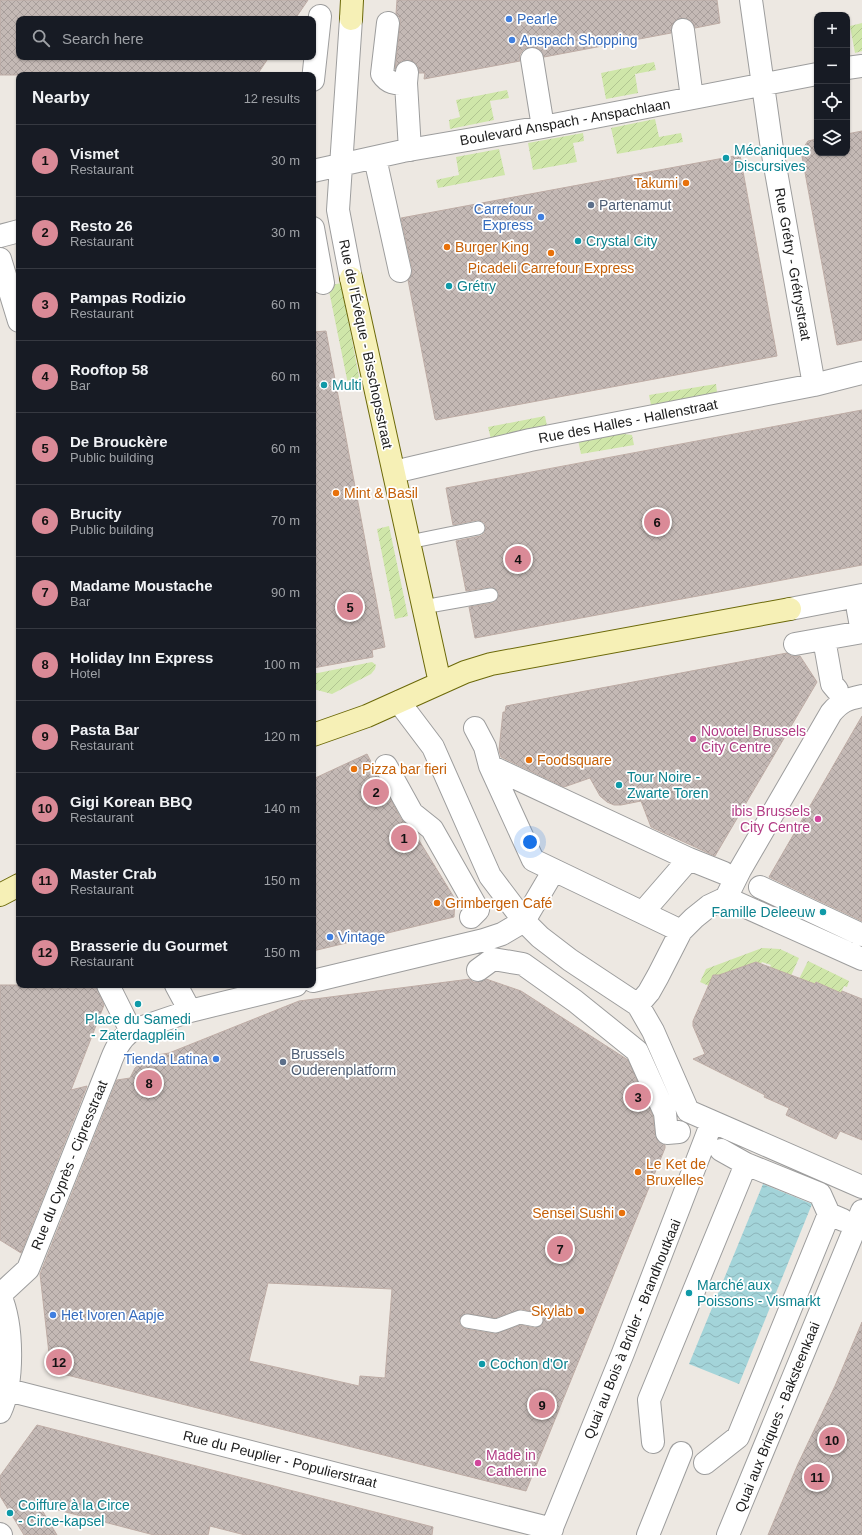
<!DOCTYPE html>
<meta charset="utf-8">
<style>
:root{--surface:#171b24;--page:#242831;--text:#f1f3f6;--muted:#9ea1a6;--line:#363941;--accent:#da8a97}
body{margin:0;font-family:Helvetica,sans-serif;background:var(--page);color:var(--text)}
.controls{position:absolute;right:12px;top:12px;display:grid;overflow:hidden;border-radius:8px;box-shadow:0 1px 3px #0004}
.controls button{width:36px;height:36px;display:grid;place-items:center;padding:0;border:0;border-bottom:1px solid var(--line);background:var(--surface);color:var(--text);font:20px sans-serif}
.you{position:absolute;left:530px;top:842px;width:14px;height:14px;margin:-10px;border:3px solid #fff;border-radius:50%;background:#1a73e8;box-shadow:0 0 0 6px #1a73e833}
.badge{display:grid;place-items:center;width:26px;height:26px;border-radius:50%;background:var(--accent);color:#111;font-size:13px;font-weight:700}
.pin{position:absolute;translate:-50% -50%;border:2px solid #fff;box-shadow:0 1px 4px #0006}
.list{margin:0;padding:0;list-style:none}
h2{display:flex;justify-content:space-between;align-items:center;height:52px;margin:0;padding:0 16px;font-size:17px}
h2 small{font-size:13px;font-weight:400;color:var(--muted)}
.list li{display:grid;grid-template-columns:26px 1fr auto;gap:12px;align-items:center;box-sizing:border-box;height:72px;padding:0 16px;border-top:1px solid var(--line)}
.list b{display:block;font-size:15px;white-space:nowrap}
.list p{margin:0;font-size:13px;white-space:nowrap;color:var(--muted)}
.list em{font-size:13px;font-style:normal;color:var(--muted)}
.icon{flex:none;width:22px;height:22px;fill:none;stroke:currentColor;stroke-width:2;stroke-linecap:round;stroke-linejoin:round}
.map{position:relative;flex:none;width:862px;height:1535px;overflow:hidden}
.search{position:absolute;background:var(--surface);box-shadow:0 1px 3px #0004;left:16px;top:16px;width:300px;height:44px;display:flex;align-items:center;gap:10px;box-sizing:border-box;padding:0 14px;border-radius:8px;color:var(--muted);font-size:15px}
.panel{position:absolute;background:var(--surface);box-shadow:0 1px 3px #0004;left:16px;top:72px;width:300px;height:916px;border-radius:8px}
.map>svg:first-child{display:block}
.garden{fill:url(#garden-furrows)}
.water{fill:url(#water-waves)}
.building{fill:url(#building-cross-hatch);stroke:#beaca5;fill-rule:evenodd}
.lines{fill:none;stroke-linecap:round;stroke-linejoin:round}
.lane-casing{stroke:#9d9d9d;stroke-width:15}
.street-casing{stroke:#9d9d9d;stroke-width:24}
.secondary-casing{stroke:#6c6909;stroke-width:24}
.lane{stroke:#fff;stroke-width:13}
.street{stroke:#fff;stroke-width:22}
.secondary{stroke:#f6f0b6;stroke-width:22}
.shop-dot{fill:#3f7fe0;stroke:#fff;stroke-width:1.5}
.culture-dot{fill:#0f9aa8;stroke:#fff;stroke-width:1.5}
.food-dot{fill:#e8710a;stroke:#fff;stroke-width:1.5}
.service-dot{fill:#5c6f8a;stroke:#fff;stroke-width:1.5}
.hotel-dot{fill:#d1479c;stroke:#fff;stroke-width:1.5}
.labels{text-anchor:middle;stroke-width:3.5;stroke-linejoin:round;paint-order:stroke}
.shop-label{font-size:14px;fill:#366cbe;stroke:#fff;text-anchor:start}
.street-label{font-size:14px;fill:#1c1c1c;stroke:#fff}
.culture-label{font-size:14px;fill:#0d838f;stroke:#fff;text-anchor:start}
.food-label{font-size:14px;fill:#c56008;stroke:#fff;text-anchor:start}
.service-label{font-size:14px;fill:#4e5e75;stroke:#fff;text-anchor:start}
.hotel-label{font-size:14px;fill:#b23c85;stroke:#fff;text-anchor:start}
</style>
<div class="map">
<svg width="862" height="1535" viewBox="0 0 862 1535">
<defs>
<pattern id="garden-furrows" width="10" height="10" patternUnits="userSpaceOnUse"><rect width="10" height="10" fill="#cfe6a9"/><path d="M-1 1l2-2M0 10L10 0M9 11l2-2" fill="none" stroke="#b1c591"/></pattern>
<pattern id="water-waves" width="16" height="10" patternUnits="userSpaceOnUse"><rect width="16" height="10" fill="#a3d4d9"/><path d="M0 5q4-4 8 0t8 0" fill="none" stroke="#8cb5ba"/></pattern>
<pattern id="building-cross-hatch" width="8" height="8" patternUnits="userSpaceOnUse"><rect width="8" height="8" fill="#c4b9b5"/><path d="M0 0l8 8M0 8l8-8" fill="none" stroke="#a89e9b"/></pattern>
</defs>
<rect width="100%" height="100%" fill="#ede8e2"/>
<!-- garden -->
<path class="garden" d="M862,23V51L855,53L850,26Z
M654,62L656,70L635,74L638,93L606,99L601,73Z
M507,90L509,98L490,101L494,120L450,129L449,120L460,117L456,100Z
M655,119L659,137L681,133L683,142L617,154L611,128Z
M583,133L584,141L573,143L577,162L533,170L528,143Z
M499,149L505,175L438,188L436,180L459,175L456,157Z
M341,283L360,382L348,384L328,286Z
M716,384L717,392L690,406L651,405L649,395Z
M545,416L547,426L491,439L488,427Z
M600,431L632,435L634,445L581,454L578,440Z
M389,526L408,616L395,619L377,529Z
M372,662L376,665L375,669L371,674L332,694L313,689V674Z
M762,948L780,949L799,958L790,978L769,969L771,965L762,962L760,965L709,986L700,982L706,969Z
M808,961L849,981L847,987L844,986L841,993L816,982L815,984L798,981Z"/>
<!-- water -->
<path class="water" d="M763,1184L812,1204L739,1384L689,1364Z"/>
<!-- building -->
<path class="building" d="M0,0H308L295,19H19V57H269L257,75H0Z
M397,0H717L720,23L695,28L693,23L688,19L681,18L676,20L672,25L671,33L544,57L541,51L537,48L530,47L524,49L520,54V61L424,79L425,73H419L418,66L414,62L409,60L401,61L397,65L395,69L400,24V18L396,14Z
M862,131V340L837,345L801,151L808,141L817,139V153H847V134Z
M740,155L777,356L436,420L435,419L408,280L412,274V268L401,218Z
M326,331L385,647L372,650L373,657L313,668V332Z
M862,410V565L475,638L469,607L493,603L498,598L499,593L497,590L490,587L466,591L456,541L480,536L484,534L486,527L484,522L477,520L453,525L446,488Z
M787,653L791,656H800L817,682L715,856L651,827L641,801L621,805H614L607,802L600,796L590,778L564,787L501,757L499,750L503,712H505L506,706Z
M862,716V921L769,877Z
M367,754L401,819L412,829L455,899L454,917L313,951V779Z
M756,962L815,984L816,982L841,993L842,991L862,999V1140L840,1131L836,1139L786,1115L789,1108L764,1097L765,1095L693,1059L705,1054L693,1026V1021L713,975H719Z
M470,979L473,982H479L486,979L521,991L628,1060L653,1116L655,1134L657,1140L665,1145V1148L526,1491L51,1371L40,1274L117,1080L130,1078L135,1068L139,1065L149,1061L151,1056L169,1053L299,1001ZM268,1283L392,1289L385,1378L360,1376L359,1386L249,1361ZM521,1309L541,1314L544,1318L542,1325L535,1328L521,1325L495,1334L466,1329L462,1327L459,1323L461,1316L465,1313L495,1318Z
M0,985H96L104,1005L71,1090L87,1086L21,1253L0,1240Z
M862,1322V1535H768L798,1464L835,1386Z
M37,1425L433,1527L432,1535H245L210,1526L208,1535H154L39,1505L57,1535H24L0,1496V1476Z"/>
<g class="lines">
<defs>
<path id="lane" d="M409,542L478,528
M423,607L491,595
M467,1321L496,1326L520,1317L536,1320"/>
<path id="street" d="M751,0L772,149L814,385
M351,19L338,210L351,278
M388,23L382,74C388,83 395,84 406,83
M683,30L692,98
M532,59L543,127
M847,68L862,66
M407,72L406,83L410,150
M313,80L320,16
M375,158L400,271
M313,171L403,151L543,127L817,74
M313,228L323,283
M0,236L19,231
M0,259L19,321
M394,472L530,440L814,385L862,373
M790,609L862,595
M858,610L862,632
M824,639L832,684L837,690
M795,644L862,632
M399,702L433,747L490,876L524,921L540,937L570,960L638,1005L653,1031L688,1111L862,1187
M475,728L485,747L490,766L533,860L681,931
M386,766L412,813L432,829L478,910L471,917
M490,766L689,859
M760,887L862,935
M726,898L862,959
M643,912L689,859L724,873
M478,970L493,959L523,964L575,1001L637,1051L665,1113L667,1133L679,1132
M313,981L484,940L502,934L524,921L554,870
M108,985L131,1031
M176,985L190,1011
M638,1005L649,992L658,976L681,931L694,918L709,906L726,898L740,870L831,713C841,701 847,699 862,696
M746,1164L820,1194L829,1214L843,1220
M0,1295L28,1269L109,1066C114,1052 119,1040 131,1031L190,1011L296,985
M0,1295C13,1325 14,1382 0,1412
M8,1390L552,1529
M653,1442L649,1400L746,1164L721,1150
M705,1463L738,1437L829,1214
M0,1534L1,1535
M549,1535L623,1353L712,1122
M648,1535L681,1453
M728,1535L862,1211"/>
<path id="secondary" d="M351,19L352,0
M351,278L440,683
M313,735L367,716L465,672L491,664L790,609
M0,895L19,885"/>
</defs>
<!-- lane casing -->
<use href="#lane" class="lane-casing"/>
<!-- street casing -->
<use href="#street" class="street-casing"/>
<!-- secondary casing -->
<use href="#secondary" class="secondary-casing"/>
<!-- lane -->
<use href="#lane" class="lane"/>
<!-- street -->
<use href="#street" class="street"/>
<!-- secondary -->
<use href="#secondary" class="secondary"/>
</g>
<!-- markers -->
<g class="shop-dot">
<circle cx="509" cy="19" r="4"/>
<circle cx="512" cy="40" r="4"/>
<circle cx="541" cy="217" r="4"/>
<circle cx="330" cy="937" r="4"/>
<circle cx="216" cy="1059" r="4"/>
<circle cx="53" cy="1315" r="4"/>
</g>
<g class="culture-dot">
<circle cx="726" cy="158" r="4"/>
<circle cx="578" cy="241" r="4"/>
<circle cx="449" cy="286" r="4"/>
<circle cx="324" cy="385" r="4"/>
<circle cx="619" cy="785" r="4"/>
<circle cx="823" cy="912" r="4"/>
<circle cx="138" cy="1004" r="4"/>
<circle cx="689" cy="1293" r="4"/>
<circle cx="482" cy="1364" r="4"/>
<circle cx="10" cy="1513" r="4"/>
</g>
<g class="food-dot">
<circle cx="686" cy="183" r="4"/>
<circle cx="447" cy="247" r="4"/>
<circle cx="551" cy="253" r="4"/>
<circle cx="336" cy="493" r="4"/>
<circle cx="529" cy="760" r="4"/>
<circle cx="354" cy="769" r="4"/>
<circle cx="437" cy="903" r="4"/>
<circle cx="638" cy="1172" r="4"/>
<circle cx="622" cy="1213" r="4"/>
<circle cx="581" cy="1311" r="4"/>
</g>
<g class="service-dot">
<circle cx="591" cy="205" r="4"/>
<circle cx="283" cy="1062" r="4"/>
</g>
<g class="hotel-dot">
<circle cx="693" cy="739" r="4"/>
<circle cx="818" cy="819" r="4"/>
<circle cx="478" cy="1463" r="4"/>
</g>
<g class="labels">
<!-- shop labels -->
<g class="shop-label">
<text x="517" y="24">Pearle</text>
<text x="520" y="45">Anspach Shopping</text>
<text x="533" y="214" text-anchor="end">Carrefour<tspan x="533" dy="16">Express</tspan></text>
<text x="338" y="942">Vintage</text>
<text x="208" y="1064" text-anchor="end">Tienda Latina</text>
<text x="61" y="1320">Het Ivoren Aapje</text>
</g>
<!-- street labels -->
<g class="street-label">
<text transform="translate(565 122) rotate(-10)" y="5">Boulevard Anspach - Anspachlaan</text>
<text transform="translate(793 264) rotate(80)" y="5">Rue Grétry - Grétrystraat</text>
<text transform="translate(366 344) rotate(78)" y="5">Rue de l'Évêque - Bisschopsstraat</text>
<text transform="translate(628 421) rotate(-11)" y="5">Rue des Halles - Hallenstraat</text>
<text transform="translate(69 1165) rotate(-68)" y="5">Rue du Cyprès - Cipresstraat</text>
<text transform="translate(632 1329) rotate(-68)" y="5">Quai au Bois à Brûler - Brandhoutkaai</text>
<text transform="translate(777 1417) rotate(-68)" y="5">Quai aux Briques - Baksteenkaai</text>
<text transform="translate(280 1459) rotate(14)" y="5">Rue du Peuplier - Populierstraat</text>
</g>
<!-- culture labels -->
<g class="culture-label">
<text x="734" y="155">Mécaniques<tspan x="734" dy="16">Discursives</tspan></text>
<text x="586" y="246">Crystal City</text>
<text x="457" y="291">Grétry</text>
<text x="332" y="390">Multi</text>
<text x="627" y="782">Tour Noire -<tspan x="627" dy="16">Zwarte Toren</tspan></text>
<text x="815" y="917" text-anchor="end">Famille Deleeuw</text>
<text x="138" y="1024" text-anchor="middle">Place du Samedi<tspan x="138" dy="16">- Zaterdagplein</tspan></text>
<text x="697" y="1290">Marché aux<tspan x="697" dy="16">Poissons - Vismarkt</tspan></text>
<text x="490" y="1369">Cochon d'Or</text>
<text x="18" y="1510">Coiffure à la Circe<tspan x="18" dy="16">- Circe-kapsel</tspan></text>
</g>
<!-- food labels -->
<g class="food-label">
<text x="678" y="188" text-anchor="end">Takumi</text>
<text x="455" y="252">Burger King</text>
<text x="551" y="273" text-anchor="middle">Picadeli Carrefour Express</text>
<text x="344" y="498">Mint &amp; Basil</text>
<text x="537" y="765">Foodsquare</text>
<text x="362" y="774">Pizza bar fieri</text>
<text x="445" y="908">Grimbergen Café</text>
<text x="646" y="1169">Le Ket de<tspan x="646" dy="16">Bruxelles</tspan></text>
<text x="614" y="1218" text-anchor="end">Sensei Sushi</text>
<text x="573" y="1316" text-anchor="end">Skylab</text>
</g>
<!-- service labels -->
<g class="service-label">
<text x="599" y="210">Partenamut</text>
<text x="291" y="1059">Brussels<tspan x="291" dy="16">Ouderenplatform</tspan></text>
</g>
<!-- hotel labels -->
<g class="hotel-label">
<text x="701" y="736">Novotel Brussels<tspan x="701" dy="16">City Centre</tspan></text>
<text x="810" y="816" text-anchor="end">ibis Brussels<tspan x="810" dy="16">City Centre</tspan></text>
<text x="486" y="1460">Made in<tspan x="486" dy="16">Catherine</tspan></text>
</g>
</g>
</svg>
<div class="controls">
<button>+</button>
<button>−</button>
<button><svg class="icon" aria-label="locate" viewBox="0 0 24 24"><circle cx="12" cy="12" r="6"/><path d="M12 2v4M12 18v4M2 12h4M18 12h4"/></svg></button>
<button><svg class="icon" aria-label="layers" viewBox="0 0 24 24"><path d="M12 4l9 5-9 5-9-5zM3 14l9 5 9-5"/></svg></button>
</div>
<div class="you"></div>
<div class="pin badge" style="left:404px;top:838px">1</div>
<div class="pin badge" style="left:376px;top:792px">2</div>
<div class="pin badge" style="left:638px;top:1097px">3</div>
<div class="pin badge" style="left:518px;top:559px">4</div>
<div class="pin badge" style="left:350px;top:607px">5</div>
<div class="pin badge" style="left:657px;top:522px">6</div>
<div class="pin badge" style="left:560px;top:1249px">7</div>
<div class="pin badge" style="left:149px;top:1083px">8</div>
<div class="pin badge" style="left:542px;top:1405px">9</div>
<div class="pin badge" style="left:832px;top:1440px">10</div>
<div class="pin badge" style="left:817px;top:1477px">11</div>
<div class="pin badge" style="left:59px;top:1362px">12</div>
<div class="search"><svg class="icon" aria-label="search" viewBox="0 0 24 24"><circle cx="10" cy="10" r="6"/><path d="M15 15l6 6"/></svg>Search here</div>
<section class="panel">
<h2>Nearby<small>12 results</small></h2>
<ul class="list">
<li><span class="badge">1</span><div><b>Vismet</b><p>Restaurant</p></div><em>30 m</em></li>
<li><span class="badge">2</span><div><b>Resto 26</b><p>Restaurant</p></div><em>30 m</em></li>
<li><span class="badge">3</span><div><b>Pampas Rodizio</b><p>Restaurant</p></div><em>60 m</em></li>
<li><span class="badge">4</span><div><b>Rooftop 58</b><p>Bar</p></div><em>60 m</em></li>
<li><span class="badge">5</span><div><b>De Brouckère</b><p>Public building</p></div><em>60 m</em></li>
<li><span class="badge">6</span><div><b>Brucity</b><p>Public building</p></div><em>70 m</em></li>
<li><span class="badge">7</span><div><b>Madame Moustache</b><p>Bar</p></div><em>90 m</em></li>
<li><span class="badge">8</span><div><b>Holiday Inn Express</b><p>Hotel</p></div><em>100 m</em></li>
<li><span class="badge">9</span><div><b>Pasta Bar</b><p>Restaurant</p></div><em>120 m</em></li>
<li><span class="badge">10</span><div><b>Gigi Korean BBQ</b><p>Restaurant</p></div><em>140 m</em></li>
<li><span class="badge">11</span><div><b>Master Crab</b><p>Restaurant</p></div><em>150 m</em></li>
<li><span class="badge">12</span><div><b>Brasserie du Gourmet</b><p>Restaurant</p></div><em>150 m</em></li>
</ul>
</section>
</div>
